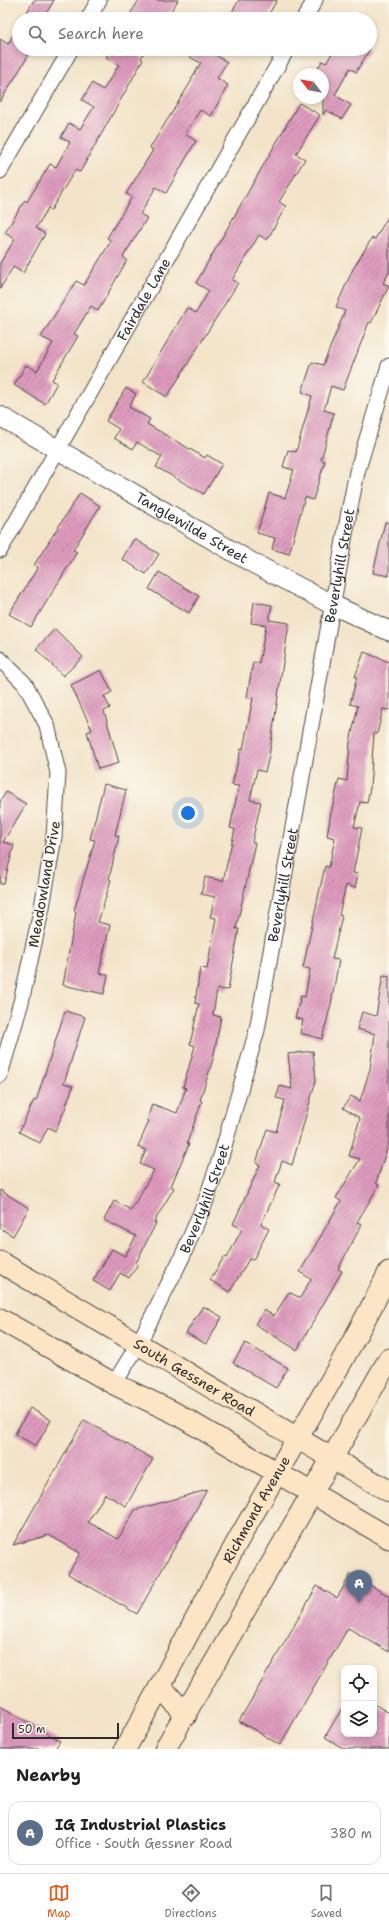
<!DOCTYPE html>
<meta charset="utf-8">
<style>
:root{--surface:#fff;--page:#f6f6f6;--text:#202124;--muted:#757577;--line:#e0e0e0;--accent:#ea580c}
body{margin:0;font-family:"Shantell Sans",sans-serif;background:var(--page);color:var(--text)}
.controls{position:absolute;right:12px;bottom:12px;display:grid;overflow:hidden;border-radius:8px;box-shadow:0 2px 6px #0003}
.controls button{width:36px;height:36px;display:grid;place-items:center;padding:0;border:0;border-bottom:1px solid var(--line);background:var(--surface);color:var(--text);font:20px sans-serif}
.compass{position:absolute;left:293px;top:68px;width:36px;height:36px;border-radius:50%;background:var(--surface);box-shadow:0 2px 6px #0003;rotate:301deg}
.scale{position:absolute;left:12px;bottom:10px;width:107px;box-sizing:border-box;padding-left:4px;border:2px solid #2b2b2b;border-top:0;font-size:11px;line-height:14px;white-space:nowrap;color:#2b2b2b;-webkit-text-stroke:3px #fbf7ec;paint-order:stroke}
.you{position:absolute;left:188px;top:813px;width:14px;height:14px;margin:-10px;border:3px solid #fff;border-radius:50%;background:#1a73e8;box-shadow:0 0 0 6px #1a73e833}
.badge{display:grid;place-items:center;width:26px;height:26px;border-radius:50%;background:var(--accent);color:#fff;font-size:13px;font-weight:700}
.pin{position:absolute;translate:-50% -33px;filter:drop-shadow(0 1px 2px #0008)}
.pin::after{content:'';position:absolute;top:21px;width:14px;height:12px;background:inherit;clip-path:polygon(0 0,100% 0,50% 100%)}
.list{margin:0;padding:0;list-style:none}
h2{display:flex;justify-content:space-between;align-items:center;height:52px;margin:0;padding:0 16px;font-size:17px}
h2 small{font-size:13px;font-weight:400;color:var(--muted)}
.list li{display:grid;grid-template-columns:26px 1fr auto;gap:12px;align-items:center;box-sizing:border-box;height:64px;margin:0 8px 8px;padding:0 8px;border:1px solid var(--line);border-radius:12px}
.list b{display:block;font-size:15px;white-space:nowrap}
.list p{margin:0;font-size:13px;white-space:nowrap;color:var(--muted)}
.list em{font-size:13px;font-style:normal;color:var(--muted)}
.icon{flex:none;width:22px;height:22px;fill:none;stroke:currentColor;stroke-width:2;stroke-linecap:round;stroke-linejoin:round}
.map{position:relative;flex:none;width:389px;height:1749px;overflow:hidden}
.search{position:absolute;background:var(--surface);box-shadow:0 2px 6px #0003;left:12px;right:12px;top:12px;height:44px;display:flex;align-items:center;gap:10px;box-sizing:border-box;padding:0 14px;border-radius:22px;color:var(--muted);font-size:15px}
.sheet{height:124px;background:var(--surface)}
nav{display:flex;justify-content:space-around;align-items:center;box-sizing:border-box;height:56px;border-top:1px solid var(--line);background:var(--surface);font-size:11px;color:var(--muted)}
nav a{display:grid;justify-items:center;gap:2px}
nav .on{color:var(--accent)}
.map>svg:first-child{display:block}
.building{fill:url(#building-hatch)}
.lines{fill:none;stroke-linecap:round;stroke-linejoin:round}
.minor-casing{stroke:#494743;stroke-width:17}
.tertiary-casing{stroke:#494743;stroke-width:21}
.secondary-casing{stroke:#494743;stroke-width:23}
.minor{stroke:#fff;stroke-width:15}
.tertiary{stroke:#fff;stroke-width:19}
.secondary{stroke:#fce5c4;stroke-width:21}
.labels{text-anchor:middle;stroke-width:3;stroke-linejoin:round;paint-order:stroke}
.street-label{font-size:14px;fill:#2b2b2b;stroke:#fbf7ec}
</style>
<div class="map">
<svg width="389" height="1749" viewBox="0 0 389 1749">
<defs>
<pattern id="building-hatch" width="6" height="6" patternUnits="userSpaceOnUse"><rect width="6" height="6" fill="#de9bbe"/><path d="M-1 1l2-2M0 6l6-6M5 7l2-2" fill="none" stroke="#b47f9b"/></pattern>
</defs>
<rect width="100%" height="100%" fill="#fbf7ec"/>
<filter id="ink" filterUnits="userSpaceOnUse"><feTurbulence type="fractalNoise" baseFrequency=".025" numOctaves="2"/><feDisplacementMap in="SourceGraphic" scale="8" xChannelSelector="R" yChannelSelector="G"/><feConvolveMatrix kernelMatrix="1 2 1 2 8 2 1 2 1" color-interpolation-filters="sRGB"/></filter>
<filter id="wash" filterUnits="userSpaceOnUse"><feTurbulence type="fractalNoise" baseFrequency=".012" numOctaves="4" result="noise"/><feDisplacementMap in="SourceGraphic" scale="16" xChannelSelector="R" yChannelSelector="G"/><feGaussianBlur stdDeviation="0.9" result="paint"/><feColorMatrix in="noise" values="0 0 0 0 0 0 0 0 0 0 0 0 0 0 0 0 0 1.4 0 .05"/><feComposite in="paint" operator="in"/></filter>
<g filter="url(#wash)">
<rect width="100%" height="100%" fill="#f3e4c9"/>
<g id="blocks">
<!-- building -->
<path class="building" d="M34,0H54L43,19H23Z
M139,0H178L166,19H127Z
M239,0H277L266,19H228Z
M19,25V49H30L26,55L28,56L0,102V39L8,44Z
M111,49H146L141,58L143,60L80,172L75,170L51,210L48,208L36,228L45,234L23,273L13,267L0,289V263L15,239L5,233L25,200L27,202L50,164L56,167L70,142L61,137L69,123L80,129L94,107L82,100L92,83L103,90L119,65L106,57Z
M195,49H205L227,62L217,78L228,85L211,116L200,110L185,134L196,141L166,193L156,187L140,214L147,218L123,257L127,260L98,311L91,306L74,334L78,336L52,380L57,383L45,404L14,385L26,365L37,371L53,343L41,337L76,281L84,285L111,241L107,238L132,197L126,194L153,150L150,148L192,80L191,79L201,63L190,57Z
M335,49H370L356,72L350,68L335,95L351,105L342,119L326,110L323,115V74H315L322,61L326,63Z
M299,103L320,115L296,154L305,159L279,202L286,206L267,240L259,235L232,280L238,283L167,397L143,382L187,308L196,313L209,291L196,283Z
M389,215V272L383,283L389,286L371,323L369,322L343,390L331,386L324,410L334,413L321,460L325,461L313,500L305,497L289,554L272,549L275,538L257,533L269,493L285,498L294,470L283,467L288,450L296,452L312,396L302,392L312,362L323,365L345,311L336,307L353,269L372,238L375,239Z
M126,388L136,394L129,407L150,419L147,424L205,458L207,455L222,464L204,494L156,467L162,457L137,442L133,449L114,438L119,429L106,421Z
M80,493L100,506L73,550L77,552L31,627L9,614L38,567L34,565Z
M385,522L389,523V576L373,573Z
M134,539L159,554L146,574L122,559Z
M159,572L199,596L189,613L149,589Z
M254,602L272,605L269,620L289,623L269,756L265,772L257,770L250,800L261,802L252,842L255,843L236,929H239L228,990L217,989L213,1015L221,1017L213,1059L200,1100L202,1101L187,1143L189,1144L171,1186L174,1188L154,1222L156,1223L136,1263L138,1264L129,1278L120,1273L110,1291L93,1281L112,1249L125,1256L136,1236L104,1220L114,1201L131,1210L154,1170L140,1164L146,1150L138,1147L149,1121L147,1120L152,1104L177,1113L186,1088L183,1087L195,1046L190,1044L199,1004L195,1003L200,968L207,969L216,918L210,917L215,897L201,894L205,877L223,881L235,829L230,828L239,786L232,785L241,749H243L253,698L247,697L253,662L259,663L266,625L251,623Z
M55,629L83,657L63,676L36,649Z
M364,652L389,662V710L383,709L377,734L374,733L370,788L367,803L360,802L354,827L362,828L353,873L358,874L355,888L346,885L339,915L342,916L332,959L339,960L331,1004L322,1039L300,1033L303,1020L295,1018L301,996L305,997L310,969L303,968L317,902L325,866L329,867L335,838L327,836L331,813L339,779L347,781L350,742L358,706L350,704L357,677H355Z
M101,670L112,692L104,696L110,708L104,711L119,763L98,769L87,732L92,730L71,685Z
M104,784L126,790L115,835L119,836L109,879L111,880L98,922L110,925L99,973L108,975L104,994L63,985L76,912L74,911L95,840L90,839Z
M6,792L26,804L3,842L14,845L4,884H0V802Z
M383,975L389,976V1142L376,1183L379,1185L357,1222L362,1224L338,1269L342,1271L297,1350L255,1324L264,1310L274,1316L289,1292L300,1298L311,1279L300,1272L341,1201L336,1198L360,1159L349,1156L360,1118L343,1108L351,1096L360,1101L370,1069L375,1034L357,1029L362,1012L376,1016Z
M65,1011L85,1017L64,1083L73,1086L65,1109L55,1131L48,1127L40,1143L19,1132L34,1100L36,1101Z
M313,1051L316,1080L292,1165L282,1161L275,1182L280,1184L261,1224L269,1229L253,1260L249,1259L230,1292L210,1280L224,1257L227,1258L242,1229L233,1224L260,1165L256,1163L267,1129L276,1132L285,1100L276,1098L280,1086L292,1089L288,1054Z
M0,1190L29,1208L13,1236L0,1228Z
M203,1306L222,1317L206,1344L186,1333Z
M245,1343L288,1368L276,1388L233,1363Z
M30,1408L51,1420L36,1446L15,1434Z
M84,1420L153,1459L126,1506L105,1494L88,1522L118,1539L135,1510L207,1490L137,1614L68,1574L80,1553L49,1535L13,1545Z
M351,1574L389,1596V1652L348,1628L280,1745L239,1721L317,1586L337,1598Z
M374,1704L389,1713V1749H344L325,1737L344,1705V1734H374Z
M0,1706L60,1741L55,1749H0Z"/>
</g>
</g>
<g filter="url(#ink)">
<use href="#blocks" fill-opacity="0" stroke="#494743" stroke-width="1"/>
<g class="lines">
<defs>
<g id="minor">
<path d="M88,19L99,0"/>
<path d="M304,19L315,0"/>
<path d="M0,171L71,49"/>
<path id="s1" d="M0,550L287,49"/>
<path d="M0,659L25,684L47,725L58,773L54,837L42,907L21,1002L0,1075"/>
<path id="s2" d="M114,1384L139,1343L182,1257L205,1203L222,1153L257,1030L349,512L357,472L389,366"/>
</g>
<g id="tertiary">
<path id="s3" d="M0,416L251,562L331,604L389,631"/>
</g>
<g id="secondary">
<path id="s4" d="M0,1262C130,1338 258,1417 389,1491"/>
<path d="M0,1319L114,1384L173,1412L389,1538"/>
<path d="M161,1687L186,1715"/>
<path id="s5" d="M125,1749C164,1682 199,1612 236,1544C287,1453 343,1366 389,1272"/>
<path d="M165,1749L389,1359"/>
</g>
</defs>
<!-- minor casing -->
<use href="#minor" class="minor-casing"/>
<!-- tertiary casing -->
<use href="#tertiary" class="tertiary-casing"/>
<!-- secondary casing -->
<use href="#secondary" class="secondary-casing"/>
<!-- minor -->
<use href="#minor" class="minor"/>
<!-- tertiary -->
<use href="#tertiary" class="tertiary"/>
<!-- secondary -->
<use href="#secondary" class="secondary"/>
</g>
</g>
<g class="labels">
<!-- street labels -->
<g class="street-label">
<text dy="5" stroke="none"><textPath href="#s1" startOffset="289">Fairdale Lane</textPath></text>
<text dy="5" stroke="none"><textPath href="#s3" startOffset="222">Tanglewilde Street</textPath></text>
<text dy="5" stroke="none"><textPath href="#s2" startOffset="855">Beverlyhill Street</textPath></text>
<text transform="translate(44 884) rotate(-80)" y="5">Meadowland Drive</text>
<text dy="5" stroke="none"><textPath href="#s2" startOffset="531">Beverlyhill Street</textPath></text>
<text dy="5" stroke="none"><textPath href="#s2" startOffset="207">Beverlyhill Street</textPath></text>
<text dy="5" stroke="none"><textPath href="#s4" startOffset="226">South Gessner Road</textPath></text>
<text dy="5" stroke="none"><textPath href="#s5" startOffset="273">Richmond Avenue</textPath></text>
</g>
</g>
</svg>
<div class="controls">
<button><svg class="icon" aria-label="locate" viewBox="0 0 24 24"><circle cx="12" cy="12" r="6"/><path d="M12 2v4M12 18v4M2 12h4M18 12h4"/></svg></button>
<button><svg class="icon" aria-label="layers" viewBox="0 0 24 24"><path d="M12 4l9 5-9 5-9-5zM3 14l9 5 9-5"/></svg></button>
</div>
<svg class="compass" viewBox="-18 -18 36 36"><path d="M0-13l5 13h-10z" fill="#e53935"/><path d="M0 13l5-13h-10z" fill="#757577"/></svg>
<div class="scale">50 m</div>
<div class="you"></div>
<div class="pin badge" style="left:359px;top:1603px;background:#5c6f8a">A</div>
<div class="search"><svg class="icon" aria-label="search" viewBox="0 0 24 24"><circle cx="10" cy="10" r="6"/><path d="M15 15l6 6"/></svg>Search here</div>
</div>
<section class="sheet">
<h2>Nearby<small></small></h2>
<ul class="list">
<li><span class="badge" style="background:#5c6f8a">A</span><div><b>IG Industrial Plastics</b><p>Office · South Gessner Road</p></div><em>380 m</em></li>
</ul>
</section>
<nav>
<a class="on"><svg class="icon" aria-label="map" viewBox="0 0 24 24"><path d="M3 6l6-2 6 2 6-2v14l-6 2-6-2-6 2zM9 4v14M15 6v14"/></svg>Map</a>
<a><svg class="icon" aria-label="directions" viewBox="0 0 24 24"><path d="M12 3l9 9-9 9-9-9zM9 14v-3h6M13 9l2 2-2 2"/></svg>Directions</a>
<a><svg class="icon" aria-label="saved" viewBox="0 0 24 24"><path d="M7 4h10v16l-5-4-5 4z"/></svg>Saved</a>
</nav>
